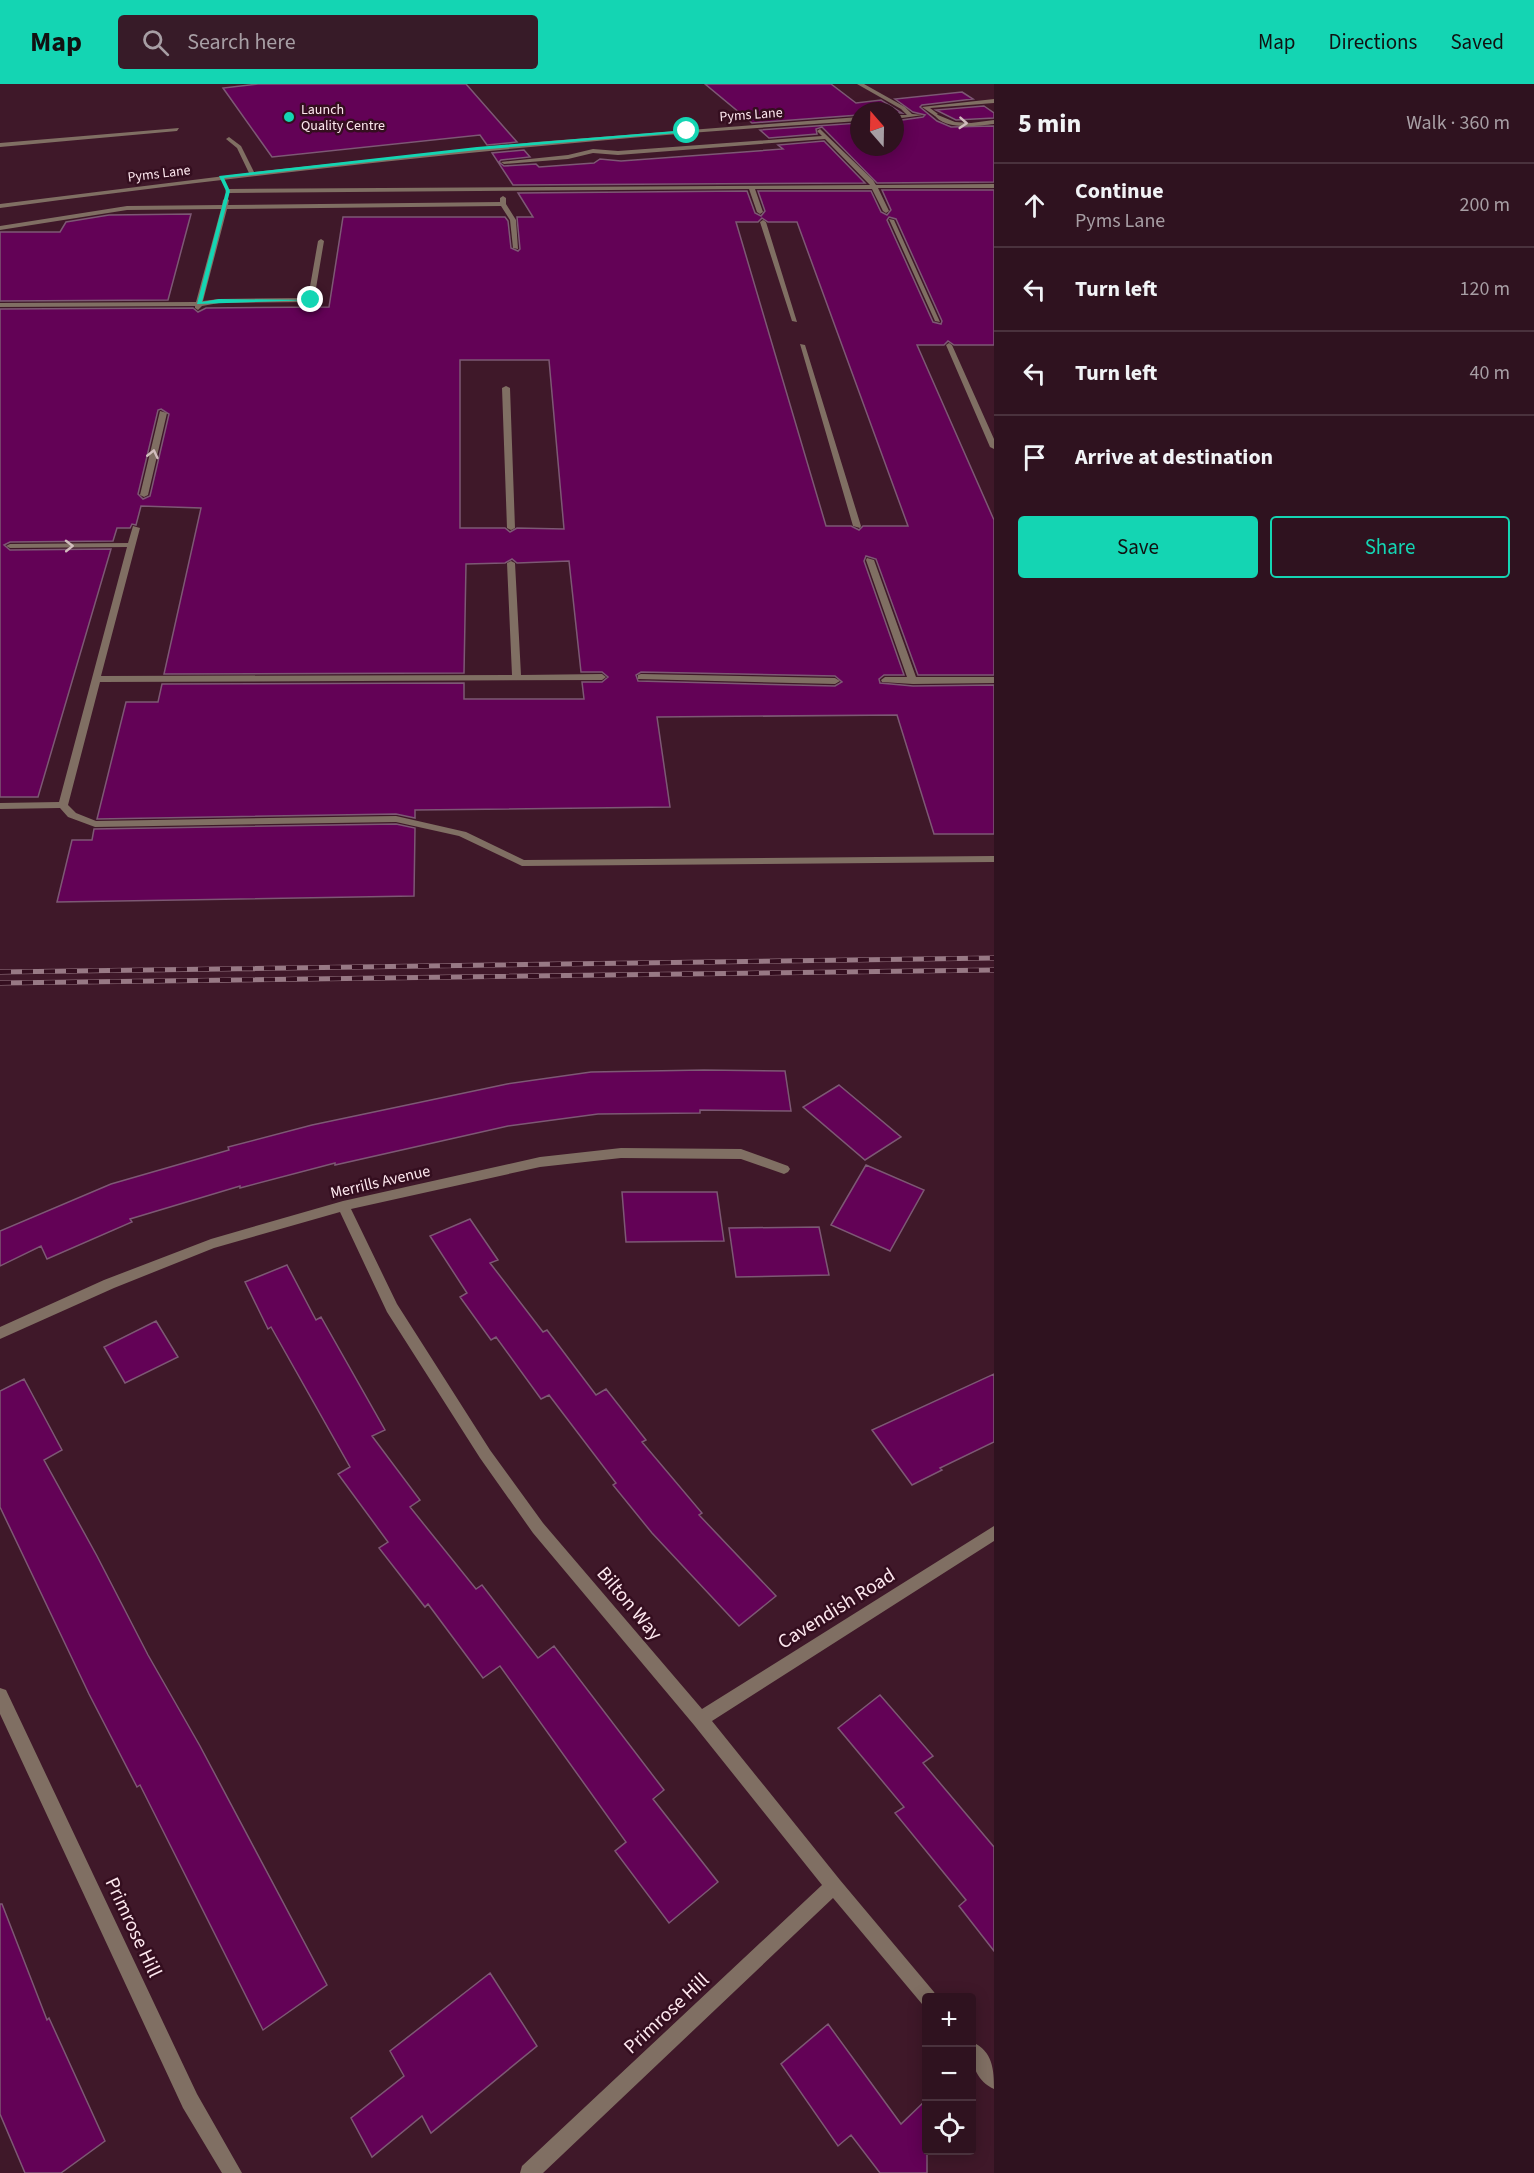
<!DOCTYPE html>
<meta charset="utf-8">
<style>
:root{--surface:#2f121f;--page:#371b28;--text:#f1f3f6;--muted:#a79ea4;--line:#4a323d;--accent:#14d5b3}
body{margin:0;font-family:"Source Sans 3",sans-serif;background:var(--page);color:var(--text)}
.controls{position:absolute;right:18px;bottom:18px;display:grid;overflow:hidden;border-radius:6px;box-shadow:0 3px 15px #0003}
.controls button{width:54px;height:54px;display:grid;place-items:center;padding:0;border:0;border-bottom:2px solid var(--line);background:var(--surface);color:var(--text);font:30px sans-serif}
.compass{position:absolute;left:850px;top:18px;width:54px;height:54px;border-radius:50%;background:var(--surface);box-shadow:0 3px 15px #0003;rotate:340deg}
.stop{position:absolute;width:18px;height:18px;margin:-14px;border:4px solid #14d5b3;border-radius:50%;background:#fff}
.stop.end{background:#14d5b3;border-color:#fff;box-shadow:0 2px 6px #0008}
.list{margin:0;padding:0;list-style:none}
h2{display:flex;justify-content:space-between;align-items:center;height:78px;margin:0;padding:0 24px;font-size:26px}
h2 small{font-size:20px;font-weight:400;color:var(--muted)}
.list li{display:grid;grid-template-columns:39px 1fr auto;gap:18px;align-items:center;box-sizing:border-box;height:84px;padding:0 24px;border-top:2px solid var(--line)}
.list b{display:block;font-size:22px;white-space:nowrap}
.list p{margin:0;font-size:20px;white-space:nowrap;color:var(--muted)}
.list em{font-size:20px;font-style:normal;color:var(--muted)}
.actions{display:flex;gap:12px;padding:18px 24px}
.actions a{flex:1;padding:14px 0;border:2px solid var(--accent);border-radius:6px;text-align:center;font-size:21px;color:var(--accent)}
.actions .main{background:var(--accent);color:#111}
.icon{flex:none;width:33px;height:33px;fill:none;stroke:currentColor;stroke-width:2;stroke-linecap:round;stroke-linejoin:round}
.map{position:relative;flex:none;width:994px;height:2089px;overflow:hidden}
header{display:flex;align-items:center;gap:36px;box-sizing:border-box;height:84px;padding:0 30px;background:var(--accent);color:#111}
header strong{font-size:28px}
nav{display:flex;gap:33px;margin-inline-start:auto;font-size:21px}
.search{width:420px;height:54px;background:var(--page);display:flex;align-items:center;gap:15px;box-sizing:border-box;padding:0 21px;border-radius:6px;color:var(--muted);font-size:22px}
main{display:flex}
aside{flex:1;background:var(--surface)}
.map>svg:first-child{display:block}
.building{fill:#630256;stroke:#7d5874;stroke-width:1.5;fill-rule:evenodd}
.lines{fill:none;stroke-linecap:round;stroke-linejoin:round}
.service{fill:#806f63;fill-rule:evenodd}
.minor{fill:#806f63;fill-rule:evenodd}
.rail-casing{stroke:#987985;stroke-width:5}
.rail{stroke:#340e1f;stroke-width:4;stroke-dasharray:11;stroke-linecap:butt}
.oneway{stroke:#d1bdbd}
.route{fill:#14d5b3}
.poi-dot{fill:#14d5b3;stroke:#340e1f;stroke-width:2}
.labels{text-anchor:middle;stroke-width:5;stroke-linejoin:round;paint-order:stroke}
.far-poi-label{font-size:14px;fill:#fde7ee;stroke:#340e1f;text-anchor:start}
.far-street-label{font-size:14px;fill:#fde7ee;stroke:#340e1f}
.street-label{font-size:16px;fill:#fde7ee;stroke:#340e1f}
.near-street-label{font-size:20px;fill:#fde7ee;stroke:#340e1f}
</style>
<header>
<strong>Map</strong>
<div class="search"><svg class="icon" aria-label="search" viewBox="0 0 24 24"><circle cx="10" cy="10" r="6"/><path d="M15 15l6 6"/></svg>Search here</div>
<nav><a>Map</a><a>Directions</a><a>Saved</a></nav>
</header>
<main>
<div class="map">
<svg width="994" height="2089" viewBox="0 0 994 2089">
<rect width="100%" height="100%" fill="#3f1829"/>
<!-- building -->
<path class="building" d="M258,0H466L517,58L487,61L480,51L272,73L223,4Z
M705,0H831L856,19L881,16L902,29L859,27V31L752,39Z
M962,8L973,15L922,21L920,23L937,37L951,43L994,42V98L877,99L822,43L816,45L817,50L769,54L760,46L859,39V63H895V37L923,33L925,31L913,28L895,15Z
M984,22L994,29V34L956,36L936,26Z
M824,57L865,99L513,101L492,69L524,66L530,73L501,76L499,78L504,82L536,80L539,83L594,79L600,75L621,77L783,65L778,61Z
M882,106H994V261H954L948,257L944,261H917L994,436V591H918L876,475L866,472L864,477L904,591H884L879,595L880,599L913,602L994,601V750H934L897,631L657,633L670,723L415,726V734L396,730L97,735L126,618H158L162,600L464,599V615H584L582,598H602L608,593L602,588H581L569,477L517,479L512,475L505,479L466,480L464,589L164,590L201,424L141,422L136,441L132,440L130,444H117L113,457L10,458L4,461L10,466L111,465L38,713H0V225L193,224L198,228L206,224L329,223L343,133H505L508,137L511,164L518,167L520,165L517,133H533L518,109L747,107L755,129L761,132L765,127L758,107H871L881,128L887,131L891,126ZM889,133L896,135L942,237L941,240L933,238L887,136ZM762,134L768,138H797L908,442H863L859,446L851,442H826L736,138H758ZM460,276H549L564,445L517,444L510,448L505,444H460ZM161,325L169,330L150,412L143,415L138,410L158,326ZM641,588L835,592L842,598L835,602L638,597L636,591Z
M191,130L168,216L0,217V148H60L66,138L109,131Z
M396,740L415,744L414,812L57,818L72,756H92L94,745Z
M704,986L785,987L791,1027L700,1026V1029L598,1030L508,1042L335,1081V1079L240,1104V1102L130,1135L132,1138L47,1175L41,1162L0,1182V1147L111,1100L229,1066L228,1063L312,1041L507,1000L591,988Z
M839,1001L901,1053L865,1076L803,1023Z
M866,1081L924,1106L890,1167L831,1141Z
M622,1108H717L724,1157L626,1158Z
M470,1135L498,1176L490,1179L543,1248L547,1246L596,1311L606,1305L646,1356L642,1358L702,1429L699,1431L776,1512L739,1542L652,1449L613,1401L616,1399L549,1311L541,1315L496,1253L491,1256L460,1213L467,1209L430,1152Z
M819,1143L829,1191L736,1193L729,1144Z
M287,1181L316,1236L321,1233L385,1346L372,1352L420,1416L410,1423L476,1505L482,1501L538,1574L554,1562L664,1706L653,1715L718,1798L669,1839L615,1767L626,1758L500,1582L483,1594L428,1520L425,1523L379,1464L388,1458L338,1390L350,1383L271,1243L268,1245L245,1198Z
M156,1237L178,1273L125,1299L104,1263Z
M994,1290V1358L940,1384L942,1386L912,1401L872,1346Z
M24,1295L62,1366L44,1376L97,1472L148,1571L200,1662L327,1901L263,1946L140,1701L137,1703L89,1610L0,1423V1307Z
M880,1611L933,1672L923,1679L994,1763V1867L959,1822L966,1816L895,1729L904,1723L838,1644Z
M0,1820H2L47,1936L49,1934L105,2057L61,2089H25L0,2030Z
M490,1889L537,1962L431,2049L422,2032L372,2073L351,2034L404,1992L390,1967Z
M828,1940L901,2040L927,2015V2089H880L851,2051L838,2062L781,1980Z"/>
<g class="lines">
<!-- service -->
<path class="service" d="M857,0H864L905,23L912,30L923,31L895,35V31H907L901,25Z
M933,29L955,38L971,39L994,36V40C976,42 943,47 933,29Z
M859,33V37C571,55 286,86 0,124V120L249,89L237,64L226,55L229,53L241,62L254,88L536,58Z
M179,44L177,47L0,63V59Z
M820,45L873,96L876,101L994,100V104H878L889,127L886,129L883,127L872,105H755L763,128L760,130L757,128L749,105L228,109L225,107L228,105L870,101L825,55L618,71L593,69L568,75L504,80L501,78L568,71L593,65L618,67L822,52L817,47Z
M503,112L506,114V120L516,136L518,165L513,164L510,136L501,122L227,125L203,217L219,215L308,214L318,157L321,155L324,157L314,216L311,218L219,219L202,222L198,226L195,224V222L0,223V219L196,218L221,125L127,126L0,146V142L127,122L222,121L223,116L226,114L229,116L228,121L500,118V114Z
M889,135L894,136L940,238L935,237Z
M763,136L766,138L797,238L792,237L760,138Z
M949,259L952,261L994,355V365L990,363L946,261Z
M800,260L805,261L861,442L860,444L853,442Z
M506,302L510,304L515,444L511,446L507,444L502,304Z
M160,327L167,329L148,411L144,413L140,411Z
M133,442L140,444L101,592L512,591L507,479L511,477L515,479L521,591L602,590L606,593L602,596L100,598L68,721L76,729L96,737L396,732L466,748L524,776L994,772V778L522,782L459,752L396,738L95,743L68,733L60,724L0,725V719L59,718L127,463L10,464L6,462L10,460L128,459Z
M867,474L874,476L916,593H994V599L913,600L882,598L881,596L885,593H907L866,476Z
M641,590L835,594L840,597L835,600L638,595V591Z"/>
<!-- minor -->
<path class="minor" d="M994,15V19L930,24L938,30L935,32L922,23Z
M621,1064L741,1065L788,1082L790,1085L788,1088L784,1090L741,1075L621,1074L540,1083L351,1125L397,1220L490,1366L543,1439L702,1625L994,1442V1457L712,1637L840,1796L934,1908L937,1914H926V1922L922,1920L833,1814L543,2089H520L522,2082L822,1801L694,1641L533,1449L480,1374L387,1228L340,1128L214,1164L114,1204L0,1255V1243L104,1196L211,1155L343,1117L540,1073Z
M0,1604L6,1606L197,2010L242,2089H222L183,2024L0,1630Z
M972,1958C993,1967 994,1986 994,2005C975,1997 970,1976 972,1958Z"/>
<defs>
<path id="rail" d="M0,888L994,874
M0,899L994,886"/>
</defs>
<!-- rail casing -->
<use href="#rail" class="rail-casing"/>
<!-- rail -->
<use href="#rail" class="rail"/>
</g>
<!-- one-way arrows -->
<defs><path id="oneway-chevron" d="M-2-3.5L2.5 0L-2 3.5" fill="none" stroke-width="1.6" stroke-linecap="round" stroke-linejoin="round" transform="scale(1.5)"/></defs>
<g class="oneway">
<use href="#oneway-chevron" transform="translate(963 39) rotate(4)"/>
<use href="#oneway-chevron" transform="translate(153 370) rotate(-77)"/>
<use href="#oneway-chevron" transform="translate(69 462) rotate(-1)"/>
</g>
<!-- route -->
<path class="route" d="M687,46L689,48L477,66L224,94L230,107L202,218L219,215L313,216L197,220L226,107L219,92L477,63Z"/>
<!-- markers -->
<circle class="poi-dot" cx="289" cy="33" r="6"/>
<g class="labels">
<!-- far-poi labels -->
<g class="far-poi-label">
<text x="301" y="30">Launch<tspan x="301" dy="16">Quality Centre</tspan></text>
</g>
<!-- far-street labels -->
<g class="far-street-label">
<text transform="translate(751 30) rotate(-4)" y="5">Pyms Lane</text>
<text transform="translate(159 89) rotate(-7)" y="5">Pyms Lane</text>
</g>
<!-- street labels -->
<g class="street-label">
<text transform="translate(380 1097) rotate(-13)" y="6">Merrills Avenue</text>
</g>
<!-- near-street labels -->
<g class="near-street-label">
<text transform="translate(630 1519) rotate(50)" y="7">Bilton Way</text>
<text transform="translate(836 1524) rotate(-32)" y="7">Cavendish Road</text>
<text transform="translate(134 1843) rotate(65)" y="7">Primrose Hill</text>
<text transform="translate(666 1929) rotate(-43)" y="7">Primrose Hill</text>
</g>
</g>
</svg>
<div class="controls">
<button>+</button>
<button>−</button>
<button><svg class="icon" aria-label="locate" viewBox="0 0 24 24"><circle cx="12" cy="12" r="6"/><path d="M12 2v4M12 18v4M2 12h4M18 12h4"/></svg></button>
</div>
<svg class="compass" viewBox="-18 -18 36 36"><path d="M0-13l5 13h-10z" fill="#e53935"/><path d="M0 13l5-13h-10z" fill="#a79ea4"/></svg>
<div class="stop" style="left:687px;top:47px"></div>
<div class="stop end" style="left:311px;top:216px"></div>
</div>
<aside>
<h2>5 min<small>Walk · 360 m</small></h2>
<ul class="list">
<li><svg class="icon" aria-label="ahead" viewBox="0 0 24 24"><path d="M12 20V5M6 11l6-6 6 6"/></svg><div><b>Continue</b><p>Pyms Lane</p></div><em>200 m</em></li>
<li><svg class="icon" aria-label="left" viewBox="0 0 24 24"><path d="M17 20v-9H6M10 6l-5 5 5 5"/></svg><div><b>Turn left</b></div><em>120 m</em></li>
<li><svg class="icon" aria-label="left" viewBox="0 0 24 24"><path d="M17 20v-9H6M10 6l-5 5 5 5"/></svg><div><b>Turn left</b></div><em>40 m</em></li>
<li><svg class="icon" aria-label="arrive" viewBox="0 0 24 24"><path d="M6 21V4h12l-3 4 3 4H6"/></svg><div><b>Arrive at destination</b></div></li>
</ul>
<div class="actions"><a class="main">Save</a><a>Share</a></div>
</aside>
</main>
